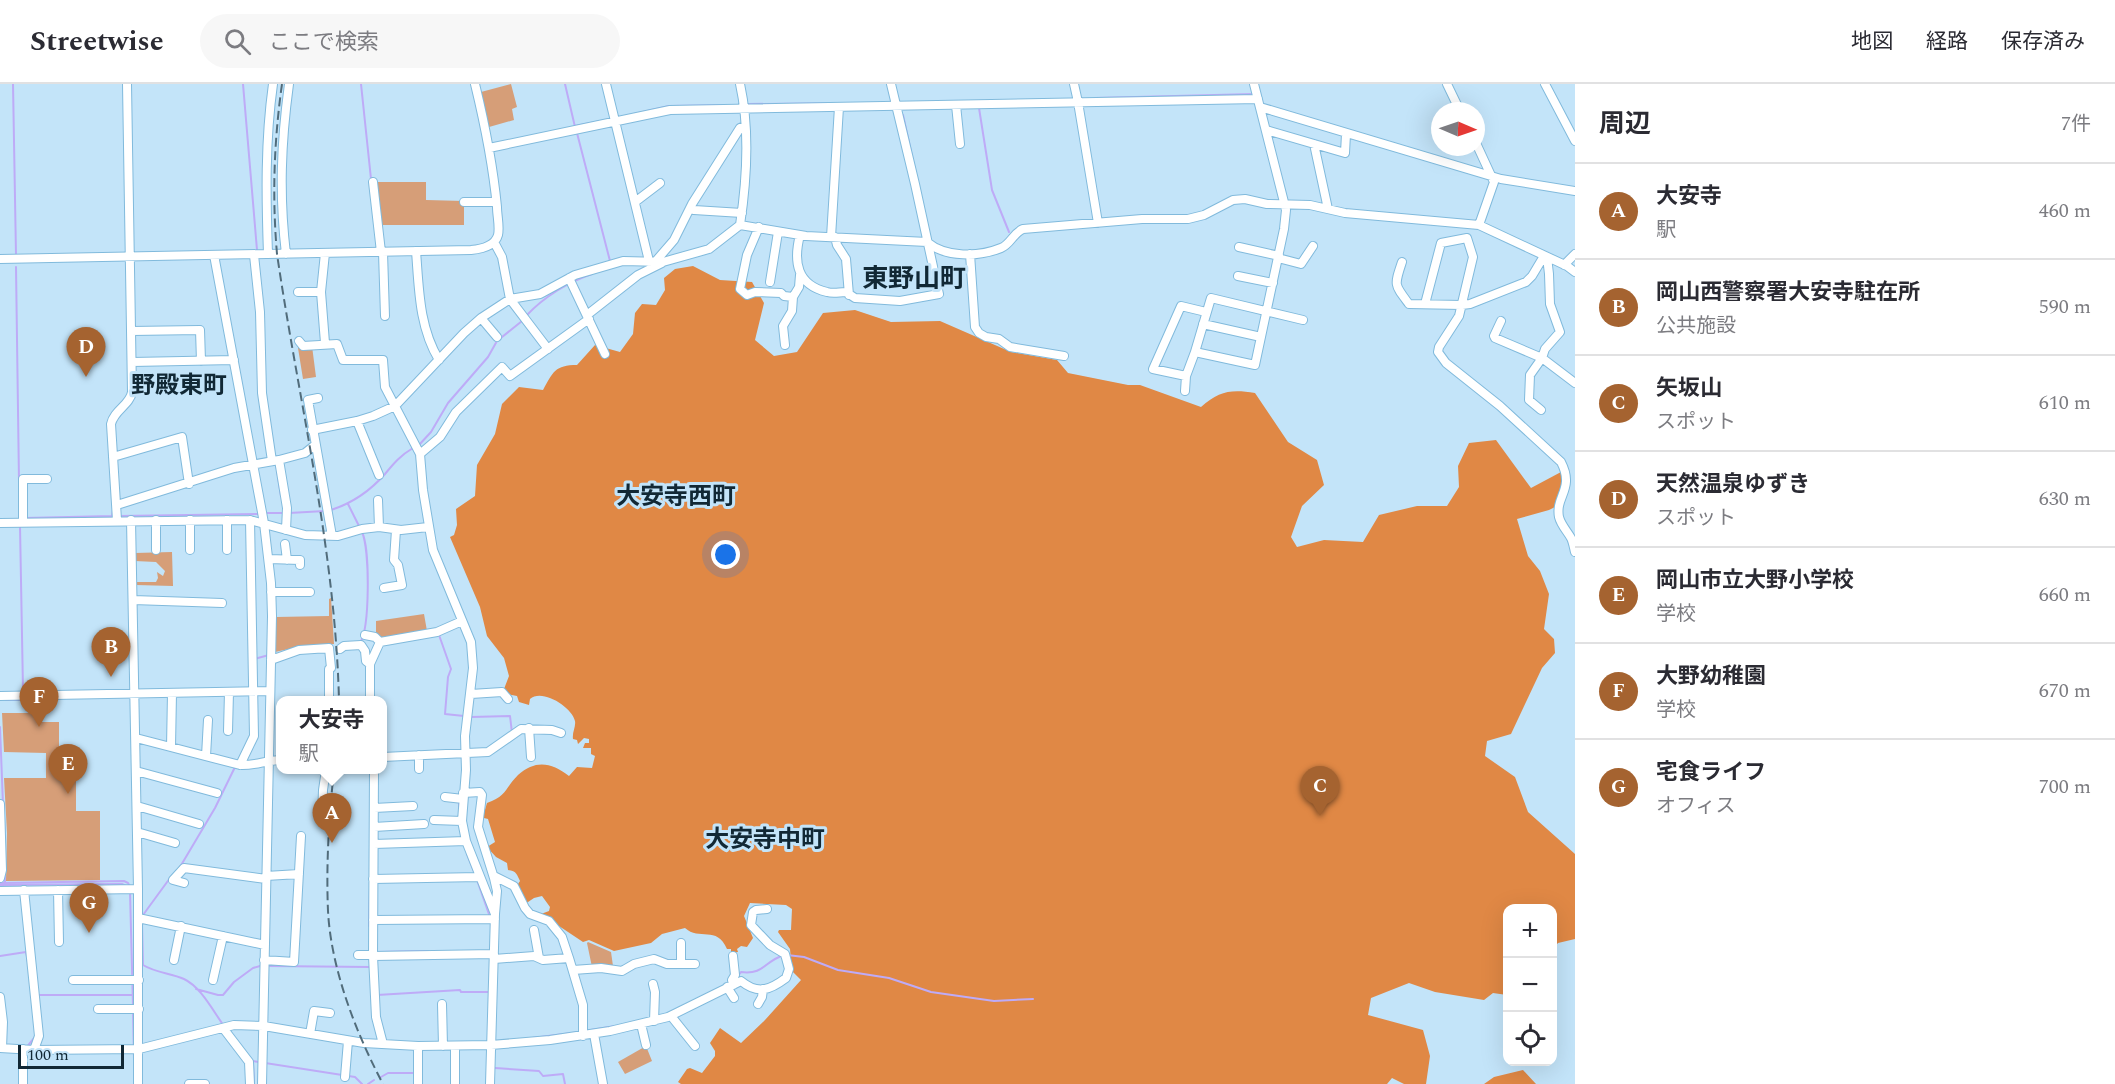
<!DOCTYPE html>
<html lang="ja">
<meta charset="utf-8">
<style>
:root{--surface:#fff;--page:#f7f7f7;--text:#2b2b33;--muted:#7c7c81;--line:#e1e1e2;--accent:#a56330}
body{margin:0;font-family:Spectral,"Noto Sans JP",serif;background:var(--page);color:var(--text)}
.controls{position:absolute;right:18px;bottom:18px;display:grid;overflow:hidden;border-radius:12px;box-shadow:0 6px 24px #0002}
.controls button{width:54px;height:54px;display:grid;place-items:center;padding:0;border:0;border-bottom:2px solid var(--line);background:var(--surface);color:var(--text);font:30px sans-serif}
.compass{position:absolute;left:1431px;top:18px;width:54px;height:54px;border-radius:50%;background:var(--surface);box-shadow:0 6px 24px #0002;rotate:92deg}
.scale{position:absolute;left:18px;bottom:15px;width:106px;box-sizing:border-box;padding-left:6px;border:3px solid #112835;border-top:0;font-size:16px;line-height:21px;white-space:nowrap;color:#112835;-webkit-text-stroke:4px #c3e4f9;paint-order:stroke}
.you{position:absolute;left:726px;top:471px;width:21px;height:21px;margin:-15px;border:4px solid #fff;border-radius:50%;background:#1a73e8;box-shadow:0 0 0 9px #1a73e833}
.badge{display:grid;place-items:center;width:39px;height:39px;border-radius:50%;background:var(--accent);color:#fff;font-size:20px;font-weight:700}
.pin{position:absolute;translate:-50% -50px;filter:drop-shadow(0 2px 3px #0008)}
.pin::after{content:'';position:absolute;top:32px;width:21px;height:18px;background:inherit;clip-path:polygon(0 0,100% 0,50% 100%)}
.popup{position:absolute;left:276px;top:612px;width:111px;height:78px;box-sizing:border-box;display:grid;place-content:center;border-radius:12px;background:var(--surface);filter:drop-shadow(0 2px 4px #0005);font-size:20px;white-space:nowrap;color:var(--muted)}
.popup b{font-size:22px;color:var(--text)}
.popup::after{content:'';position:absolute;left:50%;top:100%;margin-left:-12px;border:12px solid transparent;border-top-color:var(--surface)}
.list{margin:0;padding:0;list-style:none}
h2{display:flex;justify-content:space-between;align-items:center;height:78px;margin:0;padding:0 24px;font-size:26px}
h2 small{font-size:20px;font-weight:400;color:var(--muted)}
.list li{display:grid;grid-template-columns:39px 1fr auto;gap:18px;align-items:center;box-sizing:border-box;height:96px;padding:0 24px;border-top:2px solid var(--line)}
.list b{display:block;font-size:22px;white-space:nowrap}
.list p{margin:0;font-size:20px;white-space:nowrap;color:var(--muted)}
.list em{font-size:20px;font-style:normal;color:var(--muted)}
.icon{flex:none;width:33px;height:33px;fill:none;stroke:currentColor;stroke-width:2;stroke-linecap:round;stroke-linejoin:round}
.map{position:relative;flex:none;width:1575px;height:1000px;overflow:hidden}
header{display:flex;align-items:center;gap:36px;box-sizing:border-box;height:84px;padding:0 30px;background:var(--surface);border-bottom:2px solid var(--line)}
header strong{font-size:28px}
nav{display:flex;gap:33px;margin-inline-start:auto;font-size:21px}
.search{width:420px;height:54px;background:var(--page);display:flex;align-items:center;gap:15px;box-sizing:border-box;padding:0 21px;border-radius:33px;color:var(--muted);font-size:22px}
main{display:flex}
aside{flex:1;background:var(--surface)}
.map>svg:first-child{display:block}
.green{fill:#d69e78}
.forest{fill:#e08845}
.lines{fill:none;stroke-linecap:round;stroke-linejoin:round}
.stream{stroke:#beabf7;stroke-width:2}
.minor-casing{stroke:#81badc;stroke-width:10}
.minor{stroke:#fff;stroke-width:8}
.rail{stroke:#516c7b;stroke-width:2;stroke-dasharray:9 4.5;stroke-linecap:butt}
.labels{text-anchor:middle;stroke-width:6;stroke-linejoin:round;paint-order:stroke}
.neighbourhood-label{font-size:24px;font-weight:bold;fill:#112835;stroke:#c3e4f9}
.quarter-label{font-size:26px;font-weight:bold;fill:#112835;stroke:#c3e4f9}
</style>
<header>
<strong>Streetwise</strong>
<div class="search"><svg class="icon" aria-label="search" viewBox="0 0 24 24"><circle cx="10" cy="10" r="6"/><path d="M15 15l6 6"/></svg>ここで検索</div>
<nav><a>地図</a><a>経路</a><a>保存済み</a></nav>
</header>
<main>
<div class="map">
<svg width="1575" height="1000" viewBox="0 0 1575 1000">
<rect width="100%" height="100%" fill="#c3e4f9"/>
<!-- green -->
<path class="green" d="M511,0L517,23L512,25L514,36L489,43L481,8Z
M375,98H426V116L464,117V141H380Z
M312,262L316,293L303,295L298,264Z
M172,468L173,502L136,501L135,498H156L158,494L157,488L163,492L165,487L156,478L135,477V469Z
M331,514L334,560L298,563L275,568L276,533L329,532V515Z
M424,530L427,547C413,549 388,559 376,551V537Z
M2,629H40L41,638H59V668L53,669L76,670V727H100V796L6,797L7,749L4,694H46V669L4,668Z
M588,858L611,868L613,882L592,883L587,859Z
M646,962L652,977L625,990L618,978Z"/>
<!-- forest -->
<path class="forest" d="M693,182L720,196L752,198L764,219L755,256L774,272L797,268L823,229L855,226L891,238L940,237L1011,268L1057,276L1068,289L1128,301H1140L1201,323C1219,307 1231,305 1255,309L1288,358L1317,376L1324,401L1302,422L1291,453L1297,463L1324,456L1363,458L1379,431L1417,422H1447L1459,403L1458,382L1469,359L1496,356L1531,404L1561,388L1564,402L1559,421L1549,426L1517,435L1528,472L1540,487L1549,510L1544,545L1554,555L1555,569L1542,584L1511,650L1487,657L1485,672L1515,693L1528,728L1575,770V855L1558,859L1553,865L1552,824H1508L1507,911L1493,909L1484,916L1435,908L1409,899L1371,914L1368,931L1423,946L1430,972L1426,1000H1404L1392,994L1387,1000H681L678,998L687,985L690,984L702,989L715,972V967L710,959L720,944L741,959L765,936L801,896L792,887L790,865L778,848L779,846H791L792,825L786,821L750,819L744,832L753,854L747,863L741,862L737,865L738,868L731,869V865H727C717,841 699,857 685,844L662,850L651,859L614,867L589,856L583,858L550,836L541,832V830L549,827L550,823L542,812L534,814L525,820L516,803L520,797C517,791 517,787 508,786L507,779L496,773L487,763L495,758L488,735L484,734V729L487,719C507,712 505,704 518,691C536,675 552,679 569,692L577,683L592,684L595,672L591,670V664H583L585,659H589V655L584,654L578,660L577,656L573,655C572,648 576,643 575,637C572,623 542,604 530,615L529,621L519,618L517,612L506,610L504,605L509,592L504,574L487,552L480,523L450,453L454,451L457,441L456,425L475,412L477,381L495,350L502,320L519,303L543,306C553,288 555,281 577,281L595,261L620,268L633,250L635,229L642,220L656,221L665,206L664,194L675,185Z
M1523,986L1536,1000H1484L1494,993Z"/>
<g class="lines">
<!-- stream -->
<path class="stream" d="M13,0L16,171
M243,0L257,166
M361,0L371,95
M565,0L575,43
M1095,14L1254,10
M748,20L869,19
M979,24L992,106L1009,148
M903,31L915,86
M625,32L669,22L741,21
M575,42L611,35
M577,49L610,177
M16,183L19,398
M527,231C544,213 568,198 592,190
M419,361L431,348L448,319L488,273L497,257L522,237
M276,379L281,412
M348,420L359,442
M331,426C353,419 370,407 385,390C394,379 401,371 413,364
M266,429H284
M289,429L325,427
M120,432L258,430
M25,434L112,432L113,426
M20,442L23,606
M439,551L451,585L448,593L445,630L464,632
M360,559C370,544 370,465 362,448
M254,575L269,571
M6,616H24
M471,633L510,632L512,649
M0,643L3,721
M4,733L5,775
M459,733V718
M467,770L475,790
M180,783L215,724L236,681
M477,796L490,833
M0,799L124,797L128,799L130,803
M5,799V786
M0,801L122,800L128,803
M130,808L133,922
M143,831L170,794
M142,840L143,881C156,889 171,889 184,895C201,903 213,927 224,942
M369,842L370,805
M377,868L428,867
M787,871L804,873L838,886L889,894L931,908L994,917L1033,915
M0,872L26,868L28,878
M268,882L370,883
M738,892L741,888C764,891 765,877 782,872
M196,905L218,911H223L234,898L253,884L260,882
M36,911H133
M377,911L460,906L461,908H490
M133,928L134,976
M585,947L615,942
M532,954L580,948
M26,964L35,953
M250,974L253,977L254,1000
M253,977L355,993L362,1000
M495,984L539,987L543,992L563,990L565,1000
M381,993L388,989H415
M368,1000L374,996"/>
<defs>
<path id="minor" d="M606,0L649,177
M740,0C750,45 747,95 740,141
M1074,0L1078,18L1098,139
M1447,0L1460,27
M1545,0L1575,57
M956,21L960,60
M1260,23L1501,95L1575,107
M1266,46L1345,69L1346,50
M1476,59L1494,98L1479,141
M1314,60L1328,125
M489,64L670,26L1258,15
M373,98L381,168
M464,118H496
M635,118L660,99
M694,126L742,129
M759,143L747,171L740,205L747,211L755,208L781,209L784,212L793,213
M800,151C793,178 797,201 827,208C834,210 839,208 846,208L855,214L900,217L939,210L915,100L891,0
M831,153L839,23
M835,153L837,161L846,175L849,211
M494,158L502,173L510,215L548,265
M1239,163L1279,172
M416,167C419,205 419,243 439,276
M383,168L385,232
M268,170C266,113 265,57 273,0
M286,170C279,111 281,59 289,0
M970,170L975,243L979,249L986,253L999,255L1010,263L1064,272
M214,171L264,439L271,499L272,532L262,1000
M254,171L260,228L262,309L272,377
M1278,174L1301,180L1313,162
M0,175L471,166C482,165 495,162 498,151C500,143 497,132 497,123C493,82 485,41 475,0
M655,178L674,156L692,120L740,44L745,42
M1402,178C1394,202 1394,200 1409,220L1462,221L1470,220L1526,198L1532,192L1544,172
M1564,181L1575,170
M1238,192L1273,199
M569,194L605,270
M770,198L778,148
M298,208H321
M1425,220L1441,159L1467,154L1473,173L1459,232L1439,263L1438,268L1446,279L1500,322L1561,378C1575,405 1555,412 1559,433C1561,441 1567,447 1571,454C1573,458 1574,464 1575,468
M587,231L638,191L662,179
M481,234L497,253
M1501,237L1494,252L1495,254L1542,274L1575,299
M1203,240L1261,253
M131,247L200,246L201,277
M299,257L303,262L337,260L343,276H383L385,303L420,370L423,406L433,466L471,558L473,584L465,652L466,686L462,737L466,757L495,830L490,1000
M325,259L321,208L325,169
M785,261L783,242L792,227L793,213L799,203L800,191
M1195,268L1211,214L1303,236
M132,278L234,276
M1186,292L1153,285L1181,222L1206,228
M1185,307L1186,292L1195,268L1255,281L1284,145L1286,126L1254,0
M318,314L308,316L332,452
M1541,326L1529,316L1530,291L1542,274L1545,265L1560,248L1550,220L1549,190L1547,173
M357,337L379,391
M312,346L357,337L373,332L395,322L464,249L481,234L510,215L540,210L575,191L623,177L663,178L709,165L740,141L806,152L927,158C946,174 979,173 1001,164C1011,160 1013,149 1023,145L1142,135H1188L1204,131L1233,116L1245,115L1267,120L1310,121L1345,129L1479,141L1567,182L1575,188
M420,370L440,353L456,328L502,283L510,292L589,235
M113,373L182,353L189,400
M279,376L305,369L315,361
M378,416L379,443
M117,421L234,384L279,376L287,424L286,446
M117,436L111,340C114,326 130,321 132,308L127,0
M131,436L138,805V1000
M156,436V466
M23,438V395H47
M0,439L250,436L305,451L338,452L362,445L379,443L401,446L428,443
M285,460L287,476
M190,466V436
M227,466V436
M269,475L300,476V481
M384,504L402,501L398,481L394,476L396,446
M271,508H310
M133,516L222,519
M365,551L375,553L380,558
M340,565L344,562L361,561L365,567L366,577L370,580
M271,576L299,566L329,564L331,584L329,585V616
M471,610L502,608L508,615
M0,612L270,607
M370,616V580L380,558L437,548L462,537
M529,644L531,673
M228,647L229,608
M136,654L240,681C255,682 266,676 281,676
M171,663L172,609
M419,671V685
M206,672L208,636
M383,673L488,668L521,645L552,646L561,649
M240,681L254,652L250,436
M374,686L373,872L376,933L383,960
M136,687L217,709
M463,709L480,708L482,711L478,743L494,794L497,807L495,830
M445,713L463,715
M0,720L2,786L0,794
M137,722L199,740
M374,724L413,722
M322,733L323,706L326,686
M434,736L462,737
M374,743L424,740
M137,748L175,759
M374,760L466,757
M266,792L299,790
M494,792L514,802L525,824L530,830L549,837L562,853L569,874
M373,795L479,793
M184,799L173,796L184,784L266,795
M24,806L39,952L34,966
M58,806L59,858
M0,807L138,805
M138,834L265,861
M373,836L495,835
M534,846L539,874
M358,871H373
M373,872L494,870
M494,875L534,872L543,876L569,874L583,921V952
M174,876L181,842
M264,876L294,878L301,752
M681,879V859
M573,886L601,884L622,887L634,880L654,875L667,880H695
M73,896H139
M213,896L223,852
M653,900L655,908L654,937
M733,901L732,896L735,891L733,872
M727,903L734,914
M0,913L3,938L2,964
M442,920L443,962
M758,920L762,913L763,905
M98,925H139
M671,932L695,962
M641,940L646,961
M223,944L249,978L250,1000
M310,950L314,927L330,929
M594,950L603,1000
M455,962V1000
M0,964L34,966L139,965L234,941L264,942L364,959L418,962L491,961L550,956L610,947L668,933L741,897C758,911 770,906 786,894L789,885L785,870L770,861L751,841L753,828L756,826L767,825
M23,965V1000
M345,993L348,957
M189,1000H205
M418,1000V962"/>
</defs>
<!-- minor casing -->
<use href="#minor" class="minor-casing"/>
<!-- minor -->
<use href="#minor" class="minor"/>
<!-- rail -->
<path class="rail" d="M282,0C274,57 272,112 277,170C299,320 335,463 339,616
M334,686C329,732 326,780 328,827C331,885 356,949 383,1000"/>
</g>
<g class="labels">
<!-- neighbourhood labels -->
<g class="neighbourhood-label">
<text x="179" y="309">野殿東町</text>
<text x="676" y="420">大安寺西町</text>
<text x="765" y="763">大安寺中町</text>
</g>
<!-- quarter labels -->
<g class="quarter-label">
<text x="914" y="203">東野山町</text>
</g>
</g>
</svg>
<div class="controls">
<button>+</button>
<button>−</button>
<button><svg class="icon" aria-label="locate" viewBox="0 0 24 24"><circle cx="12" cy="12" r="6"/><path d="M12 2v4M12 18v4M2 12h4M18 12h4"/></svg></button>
</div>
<svg class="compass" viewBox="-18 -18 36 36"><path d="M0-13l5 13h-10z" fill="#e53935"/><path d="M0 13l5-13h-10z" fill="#7c7c81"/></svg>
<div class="scale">100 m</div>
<div class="you"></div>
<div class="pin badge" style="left:332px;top:759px">A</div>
<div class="popup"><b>大安寺</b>駅</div>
<div class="pin badge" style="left:111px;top:593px">B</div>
<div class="pin badge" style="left:1320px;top:732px">C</div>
<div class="pin badge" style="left:86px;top:293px">D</div>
<div class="pin badge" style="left:68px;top:710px">E</div>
<div class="pin badge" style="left:39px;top:643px">F</div>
<div class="pin badge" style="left:89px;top:849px">G</div>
</div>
<aside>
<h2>周辺<small>7件</small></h2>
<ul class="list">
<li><span class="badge">A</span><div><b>大安寺</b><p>駅</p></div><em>460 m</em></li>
<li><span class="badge">B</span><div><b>岡山西警察署大安寺駐在所</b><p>公共施設</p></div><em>590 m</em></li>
<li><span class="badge">C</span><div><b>矢坂山</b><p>スポット</p></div><em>610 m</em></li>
<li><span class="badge">D</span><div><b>天然温泉ゆずき</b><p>スポット</p></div><em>630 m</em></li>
<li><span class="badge">E</span><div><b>岡山市立大野小学校</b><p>学校</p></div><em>660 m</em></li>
<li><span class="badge">F</span><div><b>大野幼稚園</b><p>学校</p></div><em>670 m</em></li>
<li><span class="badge">G</span><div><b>宅食ライフ</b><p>オフィス</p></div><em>700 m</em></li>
</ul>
</aside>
</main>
